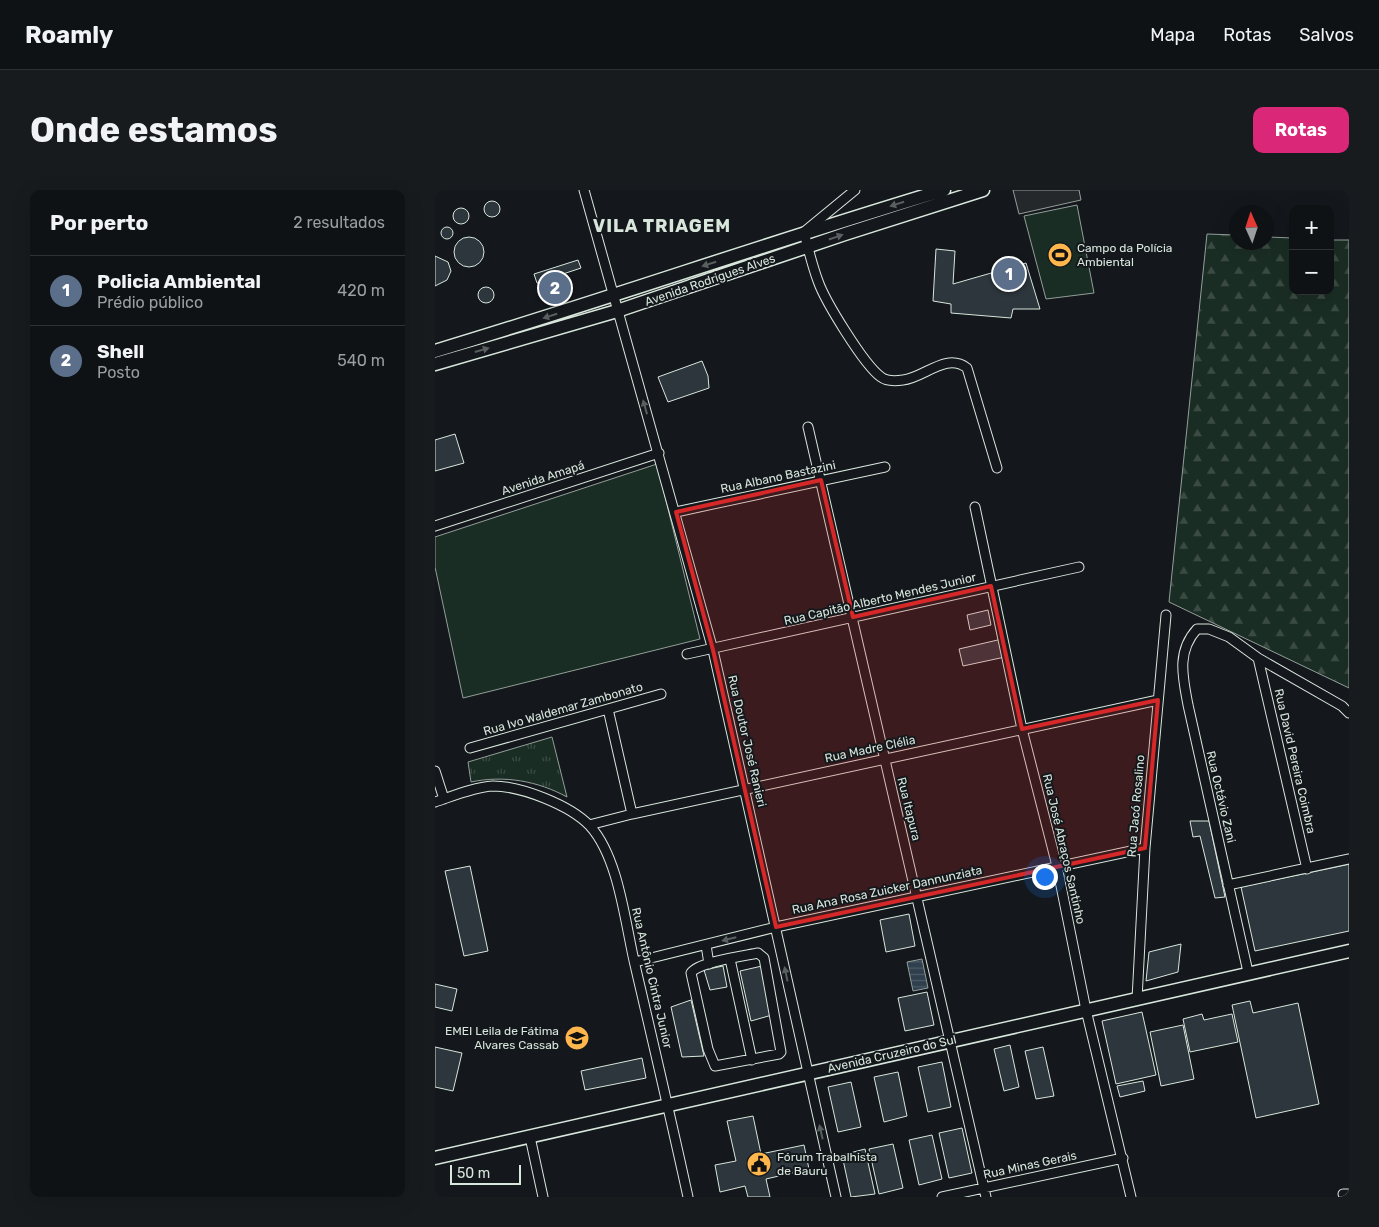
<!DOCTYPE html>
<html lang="pt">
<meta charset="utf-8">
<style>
:root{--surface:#0f1215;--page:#181b1e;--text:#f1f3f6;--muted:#9b9ea0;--line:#2f3234;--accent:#db2777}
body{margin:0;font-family:Rubik,sans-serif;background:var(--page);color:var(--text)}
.controls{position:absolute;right:15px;top:15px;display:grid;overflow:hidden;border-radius:10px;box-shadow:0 5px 20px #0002}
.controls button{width:45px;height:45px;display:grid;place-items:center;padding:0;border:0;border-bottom:1px solid var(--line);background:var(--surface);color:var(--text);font:25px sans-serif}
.compass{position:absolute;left:794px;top:15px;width:45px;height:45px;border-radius:50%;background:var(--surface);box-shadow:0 5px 20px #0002;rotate:357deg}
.scale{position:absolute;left:15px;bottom:12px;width:71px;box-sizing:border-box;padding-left:5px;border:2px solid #d8e6dc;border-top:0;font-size:14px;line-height:18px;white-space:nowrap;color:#d8e6dc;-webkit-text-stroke:4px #14181c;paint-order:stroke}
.you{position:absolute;left:609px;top:686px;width:18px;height:18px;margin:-12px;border:4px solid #fff;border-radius:50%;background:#1a73e8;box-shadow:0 0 0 8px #1a73e833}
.badge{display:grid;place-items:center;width:32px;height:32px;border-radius:50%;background:var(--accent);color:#fff;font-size:16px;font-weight:700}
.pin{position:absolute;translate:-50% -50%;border:2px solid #fff;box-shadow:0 1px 5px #0006}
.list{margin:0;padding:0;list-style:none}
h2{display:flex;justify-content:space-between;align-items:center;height:65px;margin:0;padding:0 20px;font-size:21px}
h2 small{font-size:16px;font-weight:400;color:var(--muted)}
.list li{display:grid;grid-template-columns:32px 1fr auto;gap:15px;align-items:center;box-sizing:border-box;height:70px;padding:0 20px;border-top:1px solid var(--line)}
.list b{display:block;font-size:19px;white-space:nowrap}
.list p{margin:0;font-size:16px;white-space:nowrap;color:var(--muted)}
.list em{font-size:16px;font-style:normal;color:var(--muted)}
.map{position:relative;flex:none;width:914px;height:1007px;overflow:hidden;border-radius:10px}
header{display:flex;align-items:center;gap:30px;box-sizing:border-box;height:70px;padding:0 25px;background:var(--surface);border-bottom:1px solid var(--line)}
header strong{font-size:24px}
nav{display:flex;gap:28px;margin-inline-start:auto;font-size:18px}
.intro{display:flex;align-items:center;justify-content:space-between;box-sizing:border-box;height:120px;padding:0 30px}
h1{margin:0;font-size:35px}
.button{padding:12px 22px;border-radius:10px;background:var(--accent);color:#fff;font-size:18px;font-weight:700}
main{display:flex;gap:30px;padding:0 30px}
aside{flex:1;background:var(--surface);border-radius:10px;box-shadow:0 5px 20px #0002}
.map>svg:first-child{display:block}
.grass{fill:#1a2d24;stroke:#939e99}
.forest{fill:url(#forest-firs);stroke:#939e99}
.park{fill:url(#park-tufts);stroke:#939e99}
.parking{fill:#24282b;stroke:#939e99}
.water{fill:url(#water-rules);stroke:#939e99}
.building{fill:#2c363c;stroke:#d8e6dc}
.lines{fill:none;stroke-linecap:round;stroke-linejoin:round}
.street-casing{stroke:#d8e6dc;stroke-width:11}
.secondary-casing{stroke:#d8e6dc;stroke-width:15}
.street{stroke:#14181c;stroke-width:9}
.secondary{stroke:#14181c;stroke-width:12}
.oneway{fill:#59605f}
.marked{fill:#d62828;fill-opacity:0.2;stroke:#d62828;stroke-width:4;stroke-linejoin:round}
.labels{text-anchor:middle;stroke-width:4;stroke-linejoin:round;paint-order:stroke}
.poi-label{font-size:12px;fill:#d8e6dc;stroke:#14181c;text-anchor:start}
.street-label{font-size:12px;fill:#d8e6dc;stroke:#14181c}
.district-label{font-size:18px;font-weight:bold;letter-spacing:1px;fill:#d8e6dc;stroke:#14181c}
</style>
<header>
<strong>Roamly</strong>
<nav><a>Mapa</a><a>Rotas</a><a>Salvos</a></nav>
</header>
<div class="intro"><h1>Onde estamos</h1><a class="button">Rotas</a></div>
<main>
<aside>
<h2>Por perto<small>2 resultados</small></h2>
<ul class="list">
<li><span class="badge" style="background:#5c6f8a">1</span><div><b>Policia Ambiental</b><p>Prédio público</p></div><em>420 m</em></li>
<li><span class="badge" style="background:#5c6f8a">2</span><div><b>Shell</b><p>Posto</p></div><em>540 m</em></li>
</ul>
</aside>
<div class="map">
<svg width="914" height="1007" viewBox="0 0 914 1007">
<defs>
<pattern id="forest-firs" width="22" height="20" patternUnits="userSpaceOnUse" patternTransform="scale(1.25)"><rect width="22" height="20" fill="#1a2d24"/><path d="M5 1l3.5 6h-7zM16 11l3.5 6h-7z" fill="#3b4b43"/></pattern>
<pattern id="park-tufts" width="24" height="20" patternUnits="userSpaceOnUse" patternTransform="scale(1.25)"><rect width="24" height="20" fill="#1a2d24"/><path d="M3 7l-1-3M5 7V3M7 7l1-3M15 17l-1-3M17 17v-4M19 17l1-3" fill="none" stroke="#3b4b43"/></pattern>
<pattern id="water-rules" width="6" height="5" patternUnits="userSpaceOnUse" patternTransform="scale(1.25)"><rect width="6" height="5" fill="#2f3f4d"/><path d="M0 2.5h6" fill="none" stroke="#4c5b66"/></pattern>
</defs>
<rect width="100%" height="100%" fill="#14181c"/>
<!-- grass -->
<path class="grass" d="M642,15L659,103L611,109L589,26Z
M222,274L265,449L28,508L0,377V347Z"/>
<!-- forest -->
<path class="forest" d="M772,44L801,45L802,52H832V47L858,48V101H895V50H914V498L734,412Z"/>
<!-- park -->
<path class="park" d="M117,547L132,607C103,591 69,585 36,592L33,572Z"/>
<!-- parking -->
<path class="parking" d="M578,0H644L646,10L584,24Z"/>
<!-- water -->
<path class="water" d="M487,769L493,798L478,801L472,772Z"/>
<!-- building -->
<path class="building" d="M49 19a8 8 0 1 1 16 0a8 8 0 1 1-16 0Z
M18 26a8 8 0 1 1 16 0a8 8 0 1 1-16 0Z
M6 43a6 6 0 1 1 12 0a6 6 0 1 1-12 0Z
M19 62a15 15 0 1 1 30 0a15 15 0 1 1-30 0Z
M501,59L520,61L518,94L591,73L605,119H578L576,128L516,123V114L498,111Z
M0,66L13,72L16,81L12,90L0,96Z
M143,70L146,78L125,85L132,105L113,111L107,92L102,93L99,84Z
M43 105a8 8 0 1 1 16 0a8 8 0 1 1-16 0Z
M267,171L273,186L274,198L233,212L223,187Z
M20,244L29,273L0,281V250Z
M553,420L556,435L535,440L532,425Z
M567,449L570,467L528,476L524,459Z
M755,631H774L790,707L780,708L765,646L758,647Z
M914,674V741L820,761L806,697Z
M35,676L53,761L29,766L10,681Z
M474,724L480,756L451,762L445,730Z
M746,754L743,782L711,791L714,762Z
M288,776L292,797L275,800L269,780Z
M327,776L337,825L316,831L305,781Z
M0,794L22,799L17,821L0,817Z
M492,802L499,835L470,841L463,808Z
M256,810L269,866L247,867L236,817Z
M815,811L818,823L863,813L884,914L821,928L797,815Z
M707,822L721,885L681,894L667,831Z
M767,824L769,830L797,824L803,852L755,862L748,829Z
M748,835L759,889L726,896L715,842Z
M575,855L584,897L569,901L559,859Z
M0,857L27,863L18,901L0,897Z
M608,857L619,906L601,909L590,861Z
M207,868L211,888L150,900L146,881Z
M507,872L516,917L493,922L483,877Z
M463,882L472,926L449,932L439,887Z
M708,891L710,901L685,907L682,896Z
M416,892L426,937L403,942L393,897Z
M318,926L326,964L369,955L374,979L331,989L335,1007H313L310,996L285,1002L280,975L301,971L292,931Z
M527,938L537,983L514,988L504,943Z
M497,945L507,989L484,995L474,950Z
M458,954L468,998L444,1004L434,959Z
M430,959L440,1004L416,1007L407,965Z"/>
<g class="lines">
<defs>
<path id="street" d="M149,0L278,460L401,1007
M420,0L369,42C373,58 377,75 383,91C390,111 429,175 446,187C451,191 461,191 468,190C489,188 511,162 532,178L562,278
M373,237L551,1007
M540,317L587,539L622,676L651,820L696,1007
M241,322L450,277
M0,336L224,263
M252,464L644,377
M823,468L872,679
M173,519L197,624
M35,558L226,504
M0,581L9,609
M0,612C18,606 39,597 58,596C86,596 135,615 155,636C184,668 190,733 200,775C218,852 236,929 253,1007
M154,635L197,624L723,510
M793,695L914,669
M271,755L274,774
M323,763L329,768L346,862L344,864L280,876L273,859L256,783C263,772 308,766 323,763Z
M295,769L317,870
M200,772L341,737L710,658
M813,782L753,515C748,488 741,462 762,439H774L794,447L823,468L907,516L914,523
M702,809L710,658L731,425
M95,947L108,1007
M908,1004H914
M507,1007L688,968"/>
<path id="secondary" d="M0,161C170,110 338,51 509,0
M0,174L182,121L410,44L548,0
M0,968L914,761"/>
</defs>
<!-- street casing -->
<use href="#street" class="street-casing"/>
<!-- secondary casing -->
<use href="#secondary" class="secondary-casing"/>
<!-- street -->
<use href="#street" class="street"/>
<!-- secondary -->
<use href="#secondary" class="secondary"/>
</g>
<!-- one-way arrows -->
<defs><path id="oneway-solid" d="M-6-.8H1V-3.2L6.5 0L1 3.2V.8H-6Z" transform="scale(1.25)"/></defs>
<g class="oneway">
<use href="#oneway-solid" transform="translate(462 14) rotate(163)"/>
<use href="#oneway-solid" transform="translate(401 47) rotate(-19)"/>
<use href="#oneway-solid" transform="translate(274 74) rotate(162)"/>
<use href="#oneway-solid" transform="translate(115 126) rotate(163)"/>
<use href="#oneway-solid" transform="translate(47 160) rotate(-16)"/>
<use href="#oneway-solid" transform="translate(210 217) rotate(-106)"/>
<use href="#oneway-solid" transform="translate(294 749) rotate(166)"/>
<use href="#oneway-solid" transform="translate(351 784) rotate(-102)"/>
<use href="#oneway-solid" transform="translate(386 942) rotate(-103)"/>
</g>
<!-- marked area -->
<path class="marked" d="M386,290L418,427L556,396L587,539L723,510L710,658L341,737L278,460L241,322Z"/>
<!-- icons -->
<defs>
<symbol id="stadium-disc" viewBox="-11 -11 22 22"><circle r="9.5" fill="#ffb74d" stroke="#14181c"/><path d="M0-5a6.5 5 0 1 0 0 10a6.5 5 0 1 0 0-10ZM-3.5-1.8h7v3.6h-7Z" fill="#111"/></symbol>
<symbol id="school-disc" viewBox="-11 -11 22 22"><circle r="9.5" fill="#ffb74d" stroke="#14181c"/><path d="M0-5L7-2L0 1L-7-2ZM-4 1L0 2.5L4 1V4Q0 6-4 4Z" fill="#111"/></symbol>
<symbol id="civic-disc" viewBox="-11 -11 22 22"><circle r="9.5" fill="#ffb74d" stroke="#14181c"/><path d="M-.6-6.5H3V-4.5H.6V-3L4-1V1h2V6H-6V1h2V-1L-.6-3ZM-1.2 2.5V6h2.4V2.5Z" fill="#111"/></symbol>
</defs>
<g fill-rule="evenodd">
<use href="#stadium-disc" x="611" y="51" width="28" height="28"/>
<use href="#school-disc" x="128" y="834" width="28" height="28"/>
<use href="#civic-disc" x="310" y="960" width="28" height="28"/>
</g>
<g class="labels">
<!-- poi labels -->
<g class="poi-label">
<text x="642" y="62">Campo da Polícia<tspan x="642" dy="14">Ambiental</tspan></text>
<text x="124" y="845" text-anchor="end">EMEI Leila de Fátima<tspan x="124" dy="14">Alvares Cassab</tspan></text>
<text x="342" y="971">Fórum Trabalhista<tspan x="342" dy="14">de Bauru</tspan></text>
</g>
<!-- street labels -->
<g class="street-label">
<text transform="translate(275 90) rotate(-19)" y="4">Avenida Rodrigues Alves</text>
<text transform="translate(343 287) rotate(-12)" y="4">Rua Albano Bastazini</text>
<text transform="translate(108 288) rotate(-18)" y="4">Avenida Amapá</text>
<text transform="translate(445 409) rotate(-13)" y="4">Rua Capitão Alberto Mendes Junior</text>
<text transform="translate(128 519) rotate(-16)" y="4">Rua Ivo Waldemar Zambonato</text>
<text transform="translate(312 551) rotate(77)" y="4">Rua Doutor José Ranieri</text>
<text transform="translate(435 559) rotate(-12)" y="4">Rua Madre Clélia</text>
<text transform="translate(860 571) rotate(77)" y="4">Rua David Pereira Coimbra</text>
<text transform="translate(786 607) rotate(77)" y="4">Rua Octávio Zani</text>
<text transform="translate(701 616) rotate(-85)" y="4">Rua Jacó Rosalino</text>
<text transform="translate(474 619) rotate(76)" y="4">Rua Itapura</text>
<text transform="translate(629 659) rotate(77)" y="4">Rua José Abraços Santinho</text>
<text transform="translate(452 700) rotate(-12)" y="4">Rua Ana Rosa Zuicker Dannunziata</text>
<text transform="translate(217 788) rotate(77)" y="4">Rua Antônio Cintra Junior</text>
<text transform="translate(457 864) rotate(-13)" y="4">Avenida Cruzeiro do Sul</text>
<text transform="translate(595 975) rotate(-12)" y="4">Rua Minas Gerais</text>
</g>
<!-- district labels -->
<g class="district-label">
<text x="227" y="42">VILA TRIAGEM</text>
</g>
</g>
</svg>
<div class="controls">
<button>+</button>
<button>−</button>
</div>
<svg class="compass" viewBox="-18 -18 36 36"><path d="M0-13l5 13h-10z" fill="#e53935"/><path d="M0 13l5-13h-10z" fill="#9b9ea0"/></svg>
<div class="scale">50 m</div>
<div class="you"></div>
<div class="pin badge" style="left:574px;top:84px;background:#5c6f8a">1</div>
<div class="pin badge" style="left:120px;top:98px;background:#5c6f8a">2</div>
</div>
</main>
